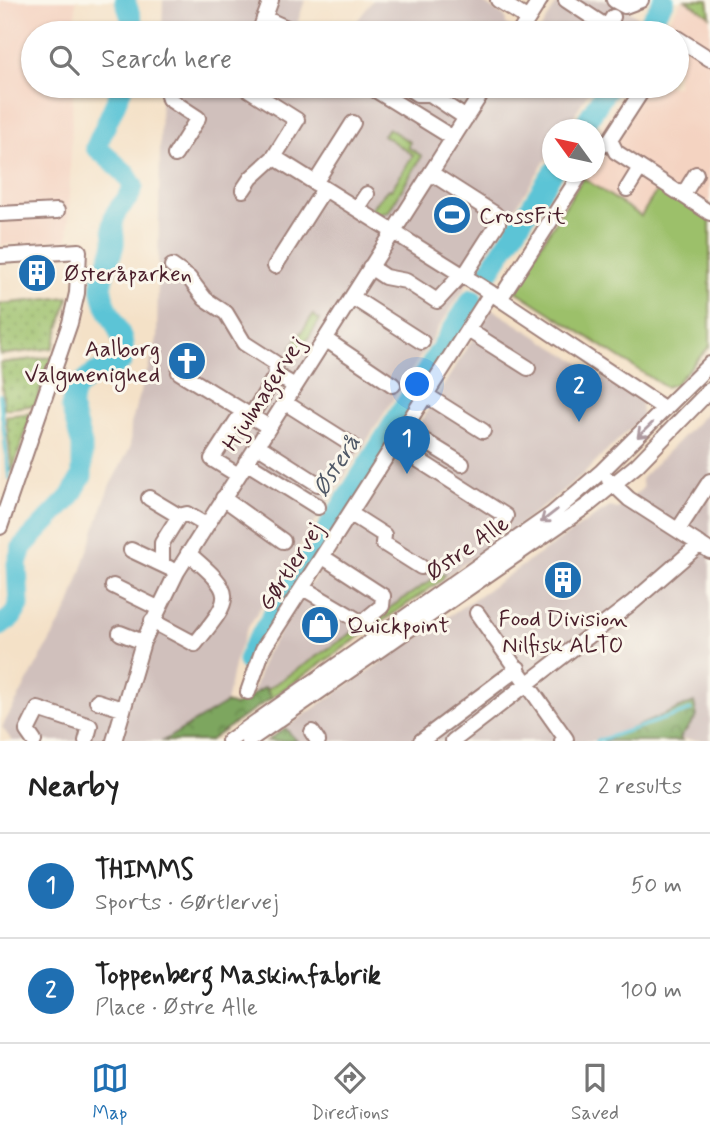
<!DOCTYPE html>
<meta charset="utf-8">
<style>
:root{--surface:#fff;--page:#f2f2f2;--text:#222;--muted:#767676;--line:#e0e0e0;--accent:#1f6fb2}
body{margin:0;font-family:Mynerve,sans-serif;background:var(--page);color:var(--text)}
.compass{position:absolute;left:542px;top:119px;width:63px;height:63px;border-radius:50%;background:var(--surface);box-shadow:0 2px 5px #0004;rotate:303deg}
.you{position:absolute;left:418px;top:385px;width:24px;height:24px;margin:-18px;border:5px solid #fff;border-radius:50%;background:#1a73e8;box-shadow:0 0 0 10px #1a73e833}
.badge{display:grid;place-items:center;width:46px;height:46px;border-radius:50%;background:var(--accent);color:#fff;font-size:23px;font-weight:700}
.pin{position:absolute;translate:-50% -58px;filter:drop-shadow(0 2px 4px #0008)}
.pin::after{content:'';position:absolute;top:37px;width:24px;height:21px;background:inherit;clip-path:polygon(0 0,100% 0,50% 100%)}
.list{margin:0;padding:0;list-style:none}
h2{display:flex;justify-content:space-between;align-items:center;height:91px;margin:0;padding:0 28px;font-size:30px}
h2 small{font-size:23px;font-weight:400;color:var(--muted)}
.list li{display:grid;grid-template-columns:46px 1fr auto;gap:21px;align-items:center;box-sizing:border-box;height:105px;padding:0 28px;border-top:2px solid var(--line)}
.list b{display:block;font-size:26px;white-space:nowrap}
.list p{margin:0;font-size:23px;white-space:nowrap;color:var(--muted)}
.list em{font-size:23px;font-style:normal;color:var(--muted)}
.icon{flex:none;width:38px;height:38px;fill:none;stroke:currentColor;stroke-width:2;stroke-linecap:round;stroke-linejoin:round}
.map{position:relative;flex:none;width:710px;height:741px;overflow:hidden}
.search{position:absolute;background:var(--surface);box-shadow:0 2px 5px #0004;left:21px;right:21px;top:21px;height:77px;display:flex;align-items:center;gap:18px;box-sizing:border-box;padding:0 24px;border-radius:38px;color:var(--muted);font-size:26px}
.sheet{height:301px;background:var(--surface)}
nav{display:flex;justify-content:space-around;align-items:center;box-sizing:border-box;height:98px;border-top:2px solid var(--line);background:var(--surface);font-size:19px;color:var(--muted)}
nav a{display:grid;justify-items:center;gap:4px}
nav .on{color:var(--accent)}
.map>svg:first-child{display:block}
.built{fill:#f4d3c1}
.industrial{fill:#d0c0bc}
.grass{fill:#9cc06a;stroke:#73704a;stroke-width:2}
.forest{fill:url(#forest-crowns);stroke:#646244;stroke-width:2}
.park{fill:url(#park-dots);stroke:#73704a;stroke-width:2}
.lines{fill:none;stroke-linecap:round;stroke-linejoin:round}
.stream{stroke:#5bc4d6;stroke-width:3.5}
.river{stroke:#5bc4d6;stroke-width:21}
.minor-casing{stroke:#9f8079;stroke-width:18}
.minor{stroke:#fff;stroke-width:14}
.oneway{stroke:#ae9aa0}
.labels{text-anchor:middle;stroke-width:6;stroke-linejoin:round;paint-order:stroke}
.poi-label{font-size:23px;fill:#4a1f2b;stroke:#fbf7ec;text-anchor:start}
.street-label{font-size:23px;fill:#4a1f2b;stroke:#fbf7ec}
.water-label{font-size:24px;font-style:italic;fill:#505967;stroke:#fbf7ec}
</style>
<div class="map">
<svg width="710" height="741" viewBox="0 0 710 741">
<defs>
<pattern id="forest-crowns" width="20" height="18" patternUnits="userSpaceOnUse" patternTransform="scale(1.75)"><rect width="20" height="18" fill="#7da65e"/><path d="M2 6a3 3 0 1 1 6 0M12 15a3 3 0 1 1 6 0" fill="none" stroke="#68874e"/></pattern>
<pattern id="park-dots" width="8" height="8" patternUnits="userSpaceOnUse" patternTransform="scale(1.75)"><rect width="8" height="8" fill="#9cc06a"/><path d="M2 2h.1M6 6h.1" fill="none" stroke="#819b57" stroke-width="1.8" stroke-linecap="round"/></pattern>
</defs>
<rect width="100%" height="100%" fill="#fbf7ec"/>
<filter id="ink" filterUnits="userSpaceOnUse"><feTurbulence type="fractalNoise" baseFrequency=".0143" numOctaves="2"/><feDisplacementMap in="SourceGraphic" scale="14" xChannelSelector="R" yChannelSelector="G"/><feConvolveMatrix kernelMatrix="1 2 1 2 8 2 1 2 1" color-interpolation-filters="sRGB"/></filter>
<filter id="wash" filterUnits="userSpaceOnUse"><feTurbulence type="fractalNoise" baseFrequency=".00686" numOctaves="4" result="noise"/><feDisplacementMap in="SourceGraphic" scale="28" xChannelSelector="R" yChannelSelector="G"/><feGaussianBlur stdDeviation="1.57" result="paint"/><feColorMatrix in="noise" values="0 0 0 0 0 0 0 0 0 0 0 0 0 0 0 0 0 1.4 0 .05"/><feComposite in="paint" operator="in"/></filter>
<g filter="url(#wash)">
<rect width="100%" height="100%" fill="#f4e1c7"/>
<!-- built -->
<path class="built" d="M0,0H76L75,33H33V86H73L68,240L0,245Z
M682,0L710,2V220L660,188L641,216L583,178L587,172H594L595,159L601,150L595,145V138L628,86H677V33H661Z"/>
<!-- industrial -->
<path class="industrial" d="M163,0H305L297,24L311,33H162Z
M373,0H479L505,17L506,24L521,33H348Z
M559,0H612L637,16L626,33H538Z
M161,86H592L566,129L552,130V150L247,629L235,661L226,703L163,741H12L2,727L70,605L109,487L130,448L131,424L157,339Z
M492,309L641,401L642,417L581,476L520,525L271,698L265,687L252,695L265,655L325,562L329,565Z
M710,409V741L679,739L697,716L694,702L598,741H297L285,728L595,516L610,507L618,509L643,488L641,479Z"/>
<!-- grass -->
<path class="grass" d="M686,0H708L710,16Z
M388,128L410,142L408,147L422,156L388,212L379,214L370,209L388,189L391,190L413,155L383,135Z
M583,178L641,216L659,187L710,220V346L675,384L665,387L513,289Z
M313,315L320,320L299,353L291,348Z
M442,573L445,574L442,580L271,698L266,690Z"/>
<!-- forest -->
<path class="forest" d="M265,687L271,698L209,741H163L226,703L235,706Z
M694,702L697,716L680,738L682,741H603Z
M285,728L297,741H267Z"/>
<!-- park -->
<path class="park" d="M69,297L53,348L0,355V304Z
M52,357L35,405L4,409L0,363Z
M32,413L12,472L6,416Z"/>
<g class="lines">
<!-- stream -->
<path class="stream" d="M0,395L9,478
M597,741L691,710"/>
<!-- river -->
<path class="river" d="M125,0L136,33
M643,33L664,0
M581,130L609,86
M488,273L553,172
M0,626L12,617L19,605L17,564L22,547L70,497L82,476V445L71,407L75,389L95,373L121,362C132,337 105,316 102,291C99,276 111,260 114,244C115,235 111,226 114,217C118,205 131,200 133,186L125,173L96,147L123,86
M248,661L253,647L472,299"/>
</g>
</g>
<g filter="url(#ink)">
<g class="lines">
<defs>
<path id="minor" d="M498,0L528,19
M566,0L607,27L613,17
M614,0L625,6L641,0
M264,18L298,33
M259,33L271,0
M519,33L540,0
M677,38L710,59
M165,86L169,99L198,118L175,155
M243,86L297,120L274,157L491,293L665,409
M369,86L453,138
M405,86L417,94H430L466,118
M610,140L616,152L710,213
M594,151L610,140L645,86
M431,173L495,214L498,223L464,276
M315,183L353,123
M627,189L640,168
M243,190L251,178L274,157
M683,195L696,174
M357,209L367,194
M0,214L57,211
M0,256L79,251L77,293L70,323L0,527
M172,266L189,278L205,299L226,313L244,343L275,363L276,375L295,386
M275,266L324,189
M370,267L385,277L406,281L437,301L462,274
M352,297L422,342
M500,299L582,172
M468,330L528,368
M325,339L393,385
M179,372L269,427
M426,395L483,431
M284,402L352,445
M251,416L276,375
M405,429L462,464
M257,445L318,484
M395,445L506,516L501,524
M246,462L318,507
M238,475L212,459L243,411
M609,480L629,499L710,551
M149,498L179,516L187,514L206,525
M223,498L283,541
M351,514L384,535L383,543L421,567
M678,530L710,481
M131,550L169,568
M162,564V543L179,516
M113,586L158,608
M303,588L359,621L365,620L382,606L383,596L323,557
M477,613L566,739L562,741
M152,621L195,644C234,596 236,594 188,553
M120,633L143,642
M248,692L263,649L491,293
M97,701L122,709
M312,732L318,741
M34,741L27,731L38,709L90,726L86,741
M114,741L143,642L177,572L486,86
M229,741L552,514L602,471L710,364
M248,741L588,505L637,465L710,390
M421,741L518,668
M453,741L633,602L700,544"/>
</defs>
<!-- minor casing -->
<use href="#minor" class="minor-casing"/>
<!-- minor -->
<use href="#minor" class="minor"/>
</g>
<!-- one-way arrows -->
<defs><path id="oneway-shaft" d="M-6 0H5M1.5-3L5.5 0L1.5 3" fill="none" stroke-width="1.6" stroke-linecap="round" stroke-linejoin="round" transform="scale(1.75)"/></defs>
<g class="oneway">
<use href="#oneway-shaft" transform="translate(645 430) rotate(136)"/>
<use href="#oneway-shaft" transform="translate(549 516) rotate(142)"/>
</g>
</g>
<!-- icons -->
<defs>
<symbol id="stadium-disc" viewBox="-11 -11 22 22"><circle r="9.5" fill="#1f6fb2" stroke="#fbf7ec"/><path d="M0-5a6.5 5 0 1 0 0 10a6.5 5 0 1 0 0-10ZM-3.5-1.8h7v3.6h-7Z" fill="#fff"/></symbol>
<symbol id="building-disc" viewBox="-11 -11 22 22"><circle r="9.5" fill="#1f6fb2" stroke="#fbf7ec"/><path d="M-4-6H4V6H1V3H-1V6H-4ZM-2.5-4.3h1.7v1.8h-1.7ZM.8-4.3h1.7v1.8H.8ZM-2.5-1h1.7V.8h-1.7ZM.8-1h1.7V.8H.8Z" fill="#fff"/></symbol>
<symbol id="church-disc" viewBox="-11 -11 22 22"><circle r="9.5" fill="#1f6fb2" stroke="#fbf7ec"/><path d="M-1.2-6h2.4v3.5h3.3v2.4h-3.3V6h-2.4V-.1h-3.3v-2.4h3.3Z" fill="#fff"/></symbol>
<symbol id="shop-disc" viewBox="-11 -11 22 22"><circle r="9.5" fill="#1f6fb2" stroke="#fbf7ec"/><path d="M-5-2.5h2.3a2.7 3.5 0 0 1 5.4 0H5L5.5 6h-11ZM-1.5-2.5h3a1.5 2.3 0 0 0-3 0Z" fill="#fff"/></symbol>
</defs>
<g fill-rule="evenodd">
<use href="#stadium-disc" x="430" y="193" width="44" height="44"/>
<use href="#building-disc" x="15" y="251" width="44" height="44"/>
<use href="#church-disc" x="165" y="339" width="44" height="44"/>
<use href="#building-disc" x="541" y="558" width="44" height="44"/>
<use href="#shop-disc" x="298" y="603" width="44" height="44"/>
</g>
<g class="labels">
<!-- poi labels -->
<g class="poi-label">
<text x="479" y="223">CrossFit</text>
<text x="64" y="281">Østeråparken</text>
<text x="160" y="356" text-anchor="end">Aalborg<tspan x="160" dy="26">Valgmenighed</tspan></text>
<text x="563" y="626" text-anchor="middle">Food Division<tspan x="563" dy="26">Nilfisk ALTO</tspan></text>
<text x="347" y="633">Quickpoint</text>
</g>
<!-- street labels -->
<g class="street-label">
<text transform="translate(263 393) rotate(-57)" y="8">Hjulmagervej</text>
<text transform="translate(467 547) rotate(-35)" y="8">Østre Alle</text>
<text transform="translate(290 566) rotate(-57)" y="8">Gørtlervej</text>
</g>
<!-- water labels -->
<g class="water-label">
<text transform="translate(336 465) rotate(-58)" y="8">Østerå</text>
</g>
</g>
</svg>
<svg class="compass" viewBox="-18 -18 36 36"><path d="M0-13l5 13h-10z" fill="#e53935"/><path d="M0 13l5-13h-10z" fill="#767676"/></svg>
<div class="you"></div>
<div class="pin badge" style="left:407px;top:474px">1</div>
<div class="pin badge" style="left:579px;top:422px">2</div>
<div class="search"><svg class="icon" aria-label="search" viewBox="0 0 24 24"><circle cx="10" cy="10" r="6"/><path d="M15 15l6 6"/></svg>Search here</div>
</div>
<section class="sheet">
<h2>Nearby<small>2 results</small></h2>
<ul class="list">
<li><span class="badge">1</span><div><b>THIMMS</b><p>Sports · Gørtlervej</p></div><em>50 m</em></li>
<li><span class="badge">2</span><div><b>Toppenberg Maskinfabrik</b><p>Place · Østre Alle</p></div><em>100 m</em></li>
</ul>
</section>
<nav>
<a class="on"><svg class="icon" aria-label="map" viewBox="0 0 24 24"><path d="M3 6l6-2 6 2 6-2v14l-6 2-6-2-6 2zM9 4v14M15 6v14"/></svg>Map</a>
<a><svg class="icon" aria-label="directions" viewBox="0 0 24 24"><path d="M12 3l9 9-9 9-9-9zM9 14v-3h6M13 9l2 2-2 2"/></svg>Directions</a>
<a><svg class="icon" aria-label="saved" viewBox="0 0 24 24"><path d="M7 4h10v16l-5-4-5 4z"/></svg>Saved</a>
</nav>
